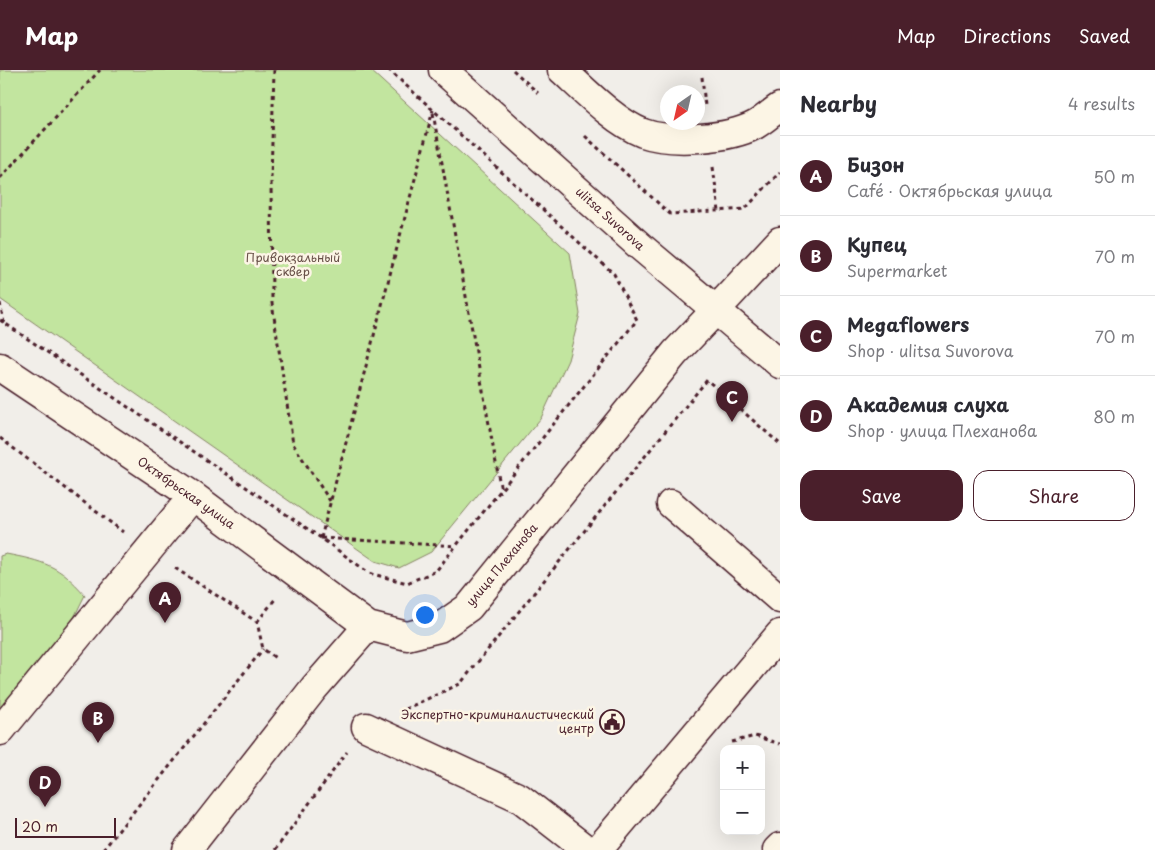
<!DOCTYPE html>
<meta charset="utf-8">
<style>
:root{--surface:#fff;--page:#f7f7f7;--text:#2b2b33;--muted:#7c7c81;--line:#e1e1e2;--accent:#4a1f2b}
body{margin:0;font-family:"Playpen Sans",sans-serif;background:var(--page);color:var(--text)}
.controls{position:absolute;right:15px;bottom:15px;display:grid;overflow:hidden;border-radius:10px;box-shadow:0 5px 20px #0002}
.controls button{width:45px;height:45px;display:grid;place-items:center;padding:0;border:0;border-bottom:1px solid var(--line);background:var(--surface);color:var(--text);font:25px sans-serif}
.compass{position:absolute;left:660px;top:15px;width:45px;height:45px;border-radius:50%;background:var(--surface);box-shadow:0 5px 20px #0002;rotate:214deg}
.scale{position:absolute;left:15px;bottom:12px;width:101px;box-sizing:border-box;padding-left:5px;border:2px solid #4a1f2b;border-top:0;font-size:14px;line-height:18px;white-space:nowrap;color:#4a1f2b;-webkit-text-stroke:4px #fcf5e5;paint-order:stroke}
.you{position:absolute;left:424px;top:544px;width:18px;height:18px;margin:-12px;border:4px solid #fff;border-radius:50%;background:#1a73e8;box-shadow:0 0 0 8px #1a73e833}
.badge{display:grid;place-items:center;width:32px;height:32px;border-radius:50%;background:var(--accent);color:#fff;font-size:16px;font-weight:700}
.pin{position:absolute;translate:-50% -41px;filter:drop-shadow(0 1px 2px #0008)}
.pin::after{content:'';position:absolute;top:26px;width:18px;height:15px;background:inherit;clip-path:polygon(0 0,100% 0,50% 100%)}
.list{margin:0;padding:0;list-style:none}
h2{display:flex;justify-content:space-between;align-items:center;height:65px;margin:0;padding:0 20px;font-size:21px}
h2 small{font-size:16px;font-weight:400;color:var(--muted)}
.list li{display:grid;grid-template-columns:32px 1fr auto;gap:15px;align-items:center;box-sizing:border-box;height:80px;padding:0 20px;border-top:1px solid var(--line)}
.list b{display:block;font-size:19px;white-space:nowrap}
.list p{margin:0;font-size:16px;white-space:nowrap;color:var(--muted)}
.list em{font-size:16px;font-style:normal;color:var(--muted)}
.actions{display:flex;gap:10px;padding:15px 20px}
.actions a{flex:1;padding:11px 0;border:1px solid var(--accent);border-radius:15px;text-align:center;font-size:18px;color:var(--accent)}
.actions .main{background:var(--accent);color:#fff}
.map{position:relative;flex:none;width:780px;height:780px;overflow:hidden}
header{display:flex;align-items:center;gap:30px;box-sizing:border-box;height:70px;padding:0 25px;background:var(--accent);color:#fff}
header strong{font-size:24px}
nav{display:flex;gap:28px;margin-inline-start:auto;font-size:18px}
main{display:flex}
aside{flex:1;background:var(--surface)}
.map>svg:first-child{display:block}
.green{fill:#c2e59f;stroke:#868265}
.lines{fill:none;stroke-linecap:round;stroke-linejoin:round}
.minor-casing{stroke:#4a1f2b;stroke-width:31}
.major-casing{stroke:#4a1f2b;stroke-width:31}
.path{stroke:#4a1f2b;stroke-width:3;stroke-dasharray:4 4;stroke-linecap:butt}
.minor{stroke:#fcf5e5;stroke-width:28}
.major{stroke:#fcf5e5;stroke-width:28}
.labels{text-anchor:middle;stroke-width:5;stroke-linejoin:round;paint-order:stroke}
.street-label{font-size:12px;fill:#4a1f2b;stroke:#fcf5e5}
.park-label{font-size:12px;fill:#685048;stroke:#fcf5e5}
.poi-label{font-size:12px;fill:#4a1f2b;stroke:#fcf5e5;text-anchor:end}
</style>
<header>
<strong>Map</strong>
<nav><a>Map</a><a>Directions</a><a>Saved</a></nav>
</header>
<main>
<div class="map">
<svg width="780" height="780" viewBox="0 0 780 780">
<rect width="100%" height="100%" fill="#f1eee9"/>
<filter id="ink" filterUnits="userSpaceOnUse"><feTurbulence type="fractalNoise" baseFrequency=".02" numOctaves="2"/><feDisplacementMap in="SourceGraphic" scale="10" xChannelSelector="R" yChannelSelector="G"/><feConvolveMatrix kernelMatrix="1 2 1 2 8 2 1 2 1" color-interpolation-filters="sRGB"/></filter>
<g filter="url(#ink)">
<!-- green -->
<path class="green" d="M0,0H370L570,183L580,244L568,290L541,348L431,482L399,498L375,491L0,229Z
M6,484C43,491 59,495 85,525L56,584L0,638V486Z"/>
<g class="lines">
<defs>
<path id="minor" d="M562,0C584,20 615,52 643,63C671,73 729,69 755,55C764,50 772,42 780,37
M0,297L193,426L368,556L407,566L439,558L469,537L675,283L715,241
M671,434L780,529
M366,657L520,728L587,780
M0,661L193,426
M187,780L314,618L368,556
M598,780L780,564
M777,780L780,777"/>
<path id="major" d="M443,0L641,177L780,294
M715,241L780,171"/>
</defs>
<!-- minor casing -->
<use href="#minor" class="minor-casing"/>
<!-- major casing -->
<use href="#major" class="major-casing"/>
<!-- path -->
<path class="path" d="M274,0L271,108L272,233L293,374L330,431
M513,0L538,23
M702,7L705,36
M433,43L501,421
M585,66L670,144L745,139L780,102
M713,97L719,141
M0,108L100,0
M0,233L4,253
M0,250L321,468L369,503L407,513L436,501L637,250L614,204L389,0
M0,368L123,462
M321,468L433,40
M321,468L456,476
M175,498L257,552L263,579L277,589
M257,552L276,528
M405,639L460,614L707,310L780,374
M732,672L755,666L780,674
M103,780L263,579
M275,780L347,682"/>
<!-- minor -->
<use href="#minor" class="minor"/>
<!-- major -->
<use href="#major" class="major"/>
</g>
</g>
<!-- icons -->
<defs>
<symbol id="civic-ring" viewBox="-11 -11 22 22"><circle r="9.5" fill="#fcf5e5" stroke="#4a1f2b" stroke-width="1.5"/><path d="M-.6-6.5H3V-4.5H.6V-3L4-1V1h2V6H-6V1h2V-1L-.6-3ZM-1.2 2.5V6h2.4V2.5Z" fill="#4a1f2b"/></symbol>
</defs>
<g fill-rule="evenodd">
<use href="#civic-ring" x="598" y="638" width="28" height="28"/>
</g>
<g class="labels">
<!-- street labels -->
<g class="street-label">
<text transform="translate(610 149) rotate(42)" y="4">ulitsa Suvorova</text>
<text transform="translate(186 423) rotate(35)" y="4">Октябрьская улица</text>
<text transform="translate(502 495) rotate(-50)" y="4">улица Плеханова</text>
</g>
<!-- park labels -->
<g class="park-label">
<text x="293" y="192">Привокзальный<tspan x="293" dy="14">сквер</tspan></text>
</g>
<!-- poi labels -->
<g class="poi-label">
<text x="594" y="649">Экспертно-криминалистический<tspan x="594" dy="14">центр</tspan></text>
</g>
</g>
</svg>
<div class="controls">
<button>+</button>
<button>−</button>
</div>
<svg class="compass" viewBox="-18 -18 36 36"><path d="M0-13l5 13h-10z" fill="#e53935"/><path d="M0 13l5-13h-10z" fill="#7c7c81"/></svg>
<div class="scale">20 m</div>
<div class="you"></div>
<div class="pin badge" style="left:165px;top:553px">A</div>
<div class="pin badge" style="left:98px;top:673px">B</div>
<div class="pin badge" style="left:732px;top:352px">C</div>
<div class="pin badge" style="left:45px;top:737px">D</div>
</div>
<aside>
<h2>Nearby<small>4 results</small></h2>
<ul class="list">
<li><span class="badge">A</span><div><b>Бизон</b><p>Café · Октябрьская улица</p></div><em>50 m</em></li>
<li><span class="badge">B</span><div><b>Купец</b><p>Supermarket</p></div><em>70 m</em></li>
<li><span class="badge">C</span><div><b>Megaflowers</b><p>Shop · ulitsa Suvorova</p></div><em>70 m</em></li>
<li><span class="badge">D</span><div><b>Академия слуха</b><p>Shop · улица Плеханова</p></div><em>80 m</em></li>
</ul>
<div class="actions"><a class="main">Save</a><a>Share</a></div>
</aside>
</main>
